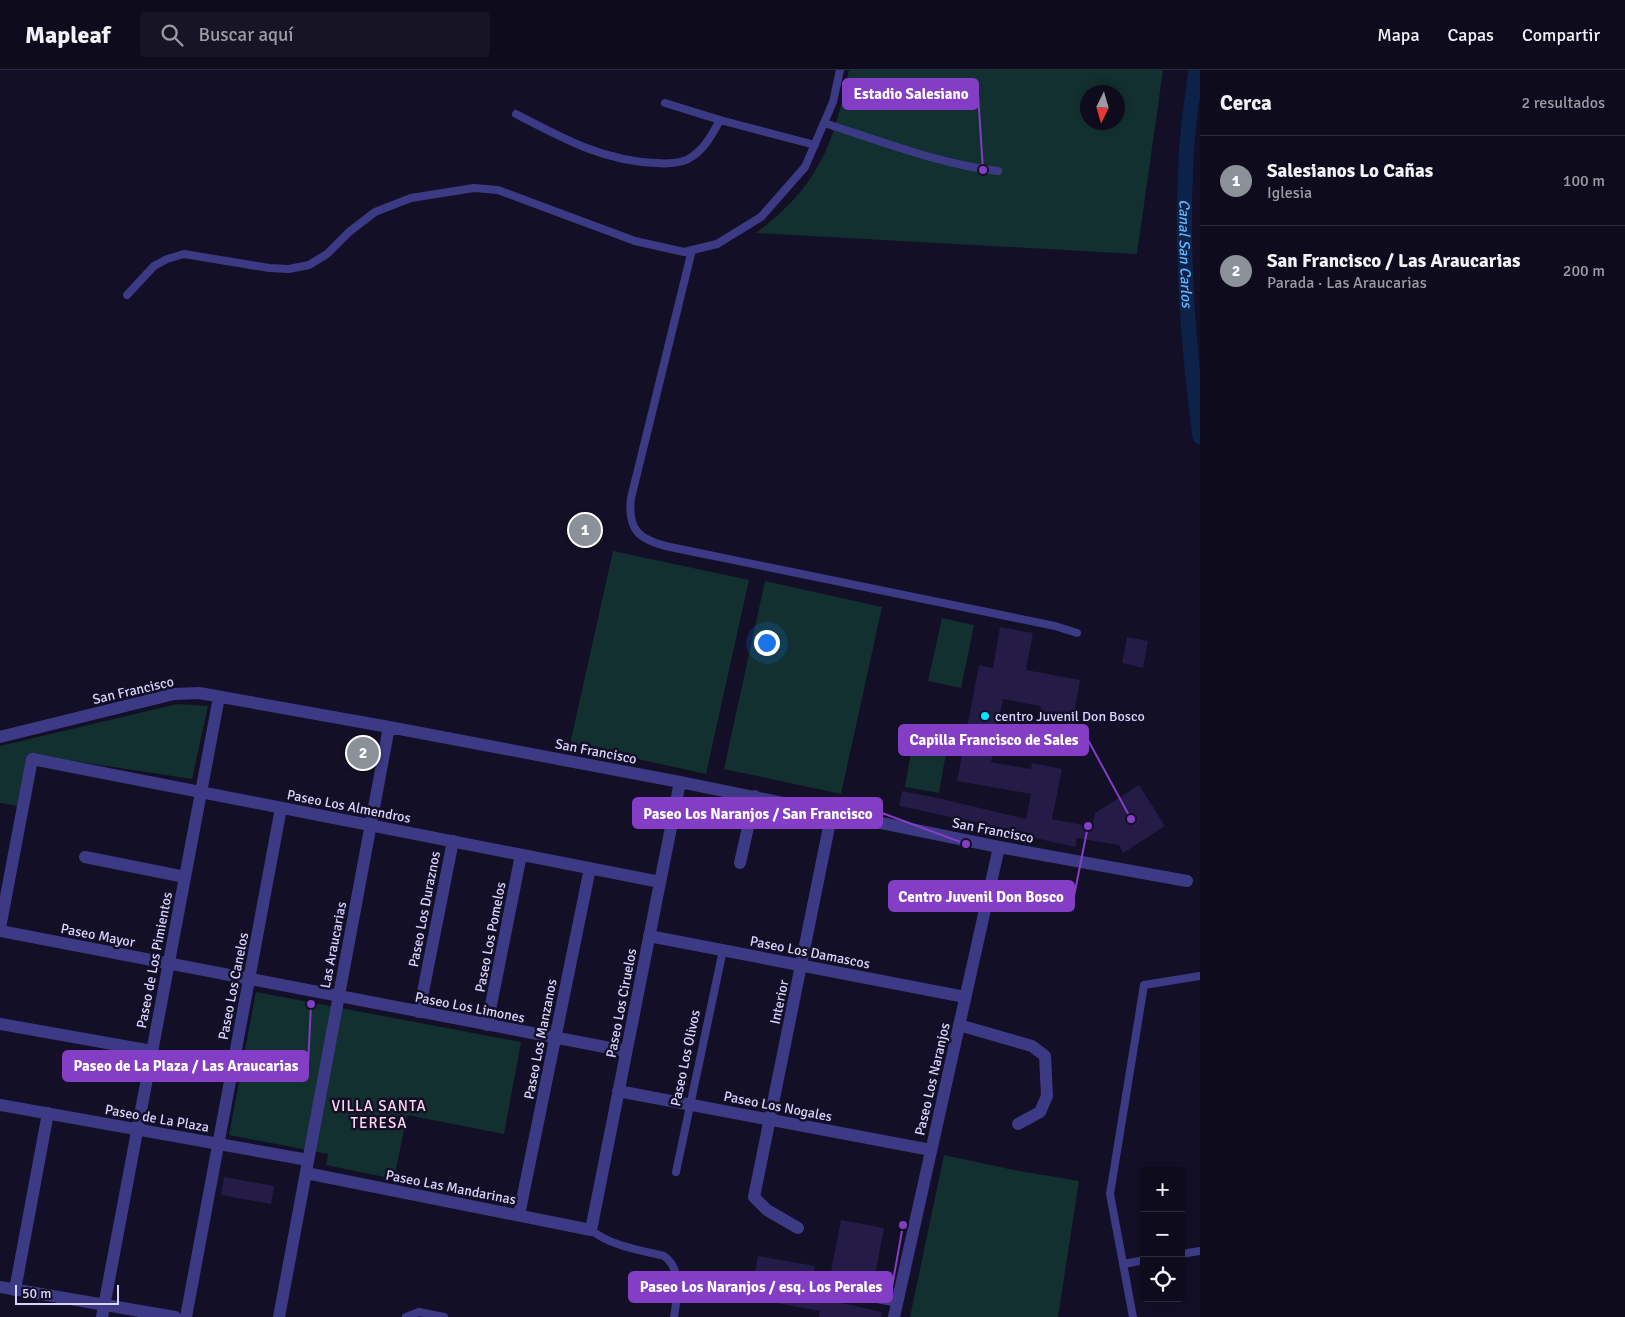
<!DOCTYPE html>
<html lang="es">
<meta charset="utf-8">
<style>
:root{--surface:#0e0b1c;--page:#171425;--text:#f1f3f6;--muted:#9b9ba3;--line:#2e2b3b;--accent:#8c9099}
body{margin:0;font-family:Signika,sans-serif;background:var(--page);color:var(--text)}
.controls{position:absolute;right:15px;bottom:15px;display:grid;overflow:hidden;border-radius:5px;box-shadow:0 2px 8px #0003}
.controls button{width:45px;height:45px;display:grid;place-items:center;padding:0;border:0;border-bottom:1px solid var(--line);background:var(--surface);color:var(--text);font:25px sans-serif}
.compass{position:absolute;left:1080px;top:15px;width:45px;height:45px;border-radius:50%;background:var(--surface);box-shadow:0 2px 8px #0003;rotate:185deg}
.scale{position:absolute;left:15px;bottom:12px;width:104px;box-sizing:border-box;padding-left:5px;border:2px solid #d9d4ff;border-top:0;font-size:14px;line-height:18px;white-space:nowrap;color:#d9d4ff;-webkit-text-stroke:4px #130f26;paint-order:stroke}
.you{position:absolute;left:766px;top:572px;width:18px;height:18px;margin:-12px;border:4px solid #fff;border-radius:50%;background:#1a73e8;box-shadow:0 0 0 8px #1a73e833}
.badge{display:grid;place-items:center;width:32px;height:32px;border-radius:50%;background:var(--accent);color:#fff;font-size:16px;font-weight:700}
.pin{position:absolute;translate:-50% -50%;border:2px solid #fff;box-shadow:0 1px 5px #0006}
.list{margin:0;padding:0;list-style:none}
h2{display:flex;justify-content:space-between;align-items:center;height:65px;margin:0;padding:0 20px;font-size:21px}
h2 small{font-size:16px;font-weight:400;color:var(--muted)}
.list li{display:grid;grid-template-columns:32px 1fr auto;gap:15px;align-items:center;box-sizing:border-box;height:90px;padding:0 20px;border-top:1px solid var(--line)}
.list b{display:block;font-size:19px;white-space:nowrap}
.list p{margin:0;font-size:16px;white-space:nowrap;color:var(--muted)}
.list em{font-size:16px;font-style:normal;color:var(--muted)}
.icon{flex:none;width:28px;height:28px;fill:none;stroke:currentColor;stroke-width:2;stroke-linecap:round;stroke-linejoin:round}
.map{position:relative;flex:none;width:1200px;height:1247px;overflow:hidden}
header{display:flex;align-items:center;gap:30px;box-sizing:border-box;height:70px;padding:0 25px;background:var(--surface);border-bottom:1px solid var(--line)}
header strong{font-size:24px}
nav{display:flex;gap:28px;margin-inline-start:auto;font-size:18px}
.search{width:350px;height:45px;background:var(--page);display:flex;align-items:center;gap:12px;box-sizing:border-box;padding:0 18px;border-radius:5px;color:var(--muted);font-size:19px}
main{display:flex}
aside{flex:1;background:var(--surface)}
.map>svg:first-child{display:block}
.green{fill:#12302f;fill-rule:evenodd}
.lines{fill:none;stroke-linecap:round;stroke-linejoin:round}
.canal{stroke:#0c2248;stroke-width:15}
.building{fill:#241b47}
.service{stroke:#3d3a85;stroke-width:8}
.minor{stroke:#3d3a85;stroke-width:12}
.poi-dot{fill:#00e5ff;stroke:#130f26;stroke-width:2}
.labels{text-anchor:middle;stroke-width:5;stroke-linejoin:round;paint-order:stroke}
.street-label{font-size:14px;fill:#d9d4ff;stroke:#130f26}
.poi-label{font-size:14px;fill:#d9d4ff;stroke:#130f26;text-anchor:start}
.water-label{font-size:15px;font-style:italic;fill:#62b6ff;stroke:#130f26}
.neighbourhood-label{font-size:15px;letter-spacing:1px;fill:#ffd6f0;stroke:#130f26}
.leader{fill:none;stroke:#843dc5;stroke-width:2}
.callout-dot{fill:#843dc5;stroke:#130f26;stroke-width:2}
.callout{fill:#843dc5;stroke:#843dc5;stroke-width:2}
.callout-label{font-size:15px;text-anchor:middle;font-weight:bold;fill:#fff}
</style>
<header>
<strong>Mapleaf</strong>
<div class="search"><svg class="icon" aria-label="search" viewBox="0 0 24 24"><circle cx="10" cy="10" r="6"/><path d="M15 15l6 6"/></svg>Buscar aquí</div>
<nav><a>Mapa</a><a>Capas</a><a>Compartir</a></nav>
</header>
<main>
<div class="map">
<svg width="1200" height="1247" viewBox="0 0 1200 1247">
<rect width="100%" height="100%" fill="#130f26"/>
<!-- green -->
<path class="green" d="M849,0H1163L1137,184L756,163C819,116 834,74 849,0ZM1088,22H1118V52H1088Z
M613,481L749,510L706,704L570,674Z
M765,511L882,537L841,724L724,699Z
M942,548L974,555L961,618L928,611Z
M177,634L208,636L192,709L28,684L17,736L0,733V676Z
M913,671L947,677L939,723L905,717Z
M256,922L521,972L504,1064L407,1045L394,1109L326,1095L328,1084L229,1065Z
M944,1085L1014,1100L1079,1111L1058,1247H910Z"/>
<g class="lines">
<!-- canal -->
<path class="canal" id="s1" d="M1196,0C1192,30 1187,60 1186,91C1181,183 1188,275 1200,367"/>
</g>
<!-- building -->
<path class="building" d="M1000,557L1033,563L1026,600L1080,610L1073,649L1042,643L1040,636L1003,629L991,692L1031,699L1032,693L1062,699L1052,749L1092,757L1095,743L1139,715L1165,756L1123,783L1119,775L1077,768L1075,777L1031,767L1032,764L899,736L902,721L942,729L1026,749L1031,724L957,711L979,595L993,598Z
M1127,567L1148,571L1143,598L1122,593Z
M224,1107L274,1116L271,1134L221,1125Z
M841,1150L884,1158L873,1215L830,1206Z
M758,1186L815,1196L809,1226L882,1242L881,1247H819L820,1241L750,1228Z"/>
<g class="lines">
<!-- service -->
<path class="service" d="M665,33L720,50L815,75
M516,44C562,68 603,91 656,93C668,94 683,94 693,86C705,78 713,63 720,50
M824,53C881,71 938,94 998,101
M692,180L631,428C627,461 640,470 670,477L1055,556L1077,563
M127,225L154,196L167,189L184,184L269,198L289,199L309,195L327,184L349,162L375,142L411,128L474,118L498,120L635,171L684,182L717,174L761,147L805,97L833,32L840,0
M676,1102L723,880
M591,1160C611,1176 639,1180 664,1186C683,1199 677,1228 674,1247
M1181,1184L1200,1181
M1124,1194L1144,1190
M833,1220L897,1233
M406,1247L419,1242L444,1247
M1133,1247L1110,1124L1144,915L1200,906"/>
<!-- minor -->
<path class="minor" d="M0,667L174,624L199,623L389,657L680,712L999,777L1187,811
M85,787L185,807
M740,793L755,726
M0,858L32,689L660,812
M0,861L626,981
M649,866L965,927
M419,942L453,771
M0,954L152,981
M487,955L521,785
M959,955L1032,976L1045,986L1047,1026L1040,1042L1018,1054
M618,1021L931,1080
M0,1035L308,1090
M306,1103L591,1160L680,712
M519,1145L590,798
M798,1158L767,1140L754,1127L832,742
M0,1217L175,1247
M15,1220L48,1043
M102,1247L219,627
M186,1247L281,738
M279,1247L389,657
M894,1247L999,777"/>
</g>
<!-- markers -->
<circle class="poi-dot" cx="985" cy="646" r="5"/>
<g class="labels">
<!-- street labels -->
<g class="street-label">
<text transform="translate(133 620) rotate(-13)" y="5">San Francisco</text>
<text transform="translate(596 681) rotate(11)" y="5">San Francisco</text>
<text transform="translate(349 736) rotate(11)" y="5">Paseo Los Almendros</text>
<text transform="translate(993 760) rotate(11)" y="5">San Francisco</text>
<text transform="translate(424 839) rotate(-79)" y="5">Paseo Los Duraznos</text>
<text transform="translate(98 865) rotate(11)" y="5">Paseo Mayor</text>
<text transform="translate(490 867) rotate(-79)" y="5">Paseo Los Pomelos</text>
<text transform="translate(333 875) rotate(-79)" y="5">Las Araucarias</text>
<text transform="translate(810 882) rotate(11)" y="5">Paseo Los Damascos</text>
<text transform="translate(154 890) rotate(-79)" y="5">Paseo de Los Pimientos</text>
<text transform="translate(233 916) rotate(-79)" y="5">Paseo Los Canelos</text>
<text transform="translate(779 932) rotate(-78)" y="5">Interior</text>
<text transform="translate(621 933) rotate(-79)" y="5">Paseo Los Ciruelos</text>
<text transform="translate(470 937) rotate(11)" y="5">Paseo Los Limones</text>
<text transform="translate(540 969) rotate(-79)" y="5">Paseo Los Manzanos</text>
<text transform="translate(685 988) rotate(-78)" y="5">Paseo Los Olivos</text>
<text transform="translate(932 1009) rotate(-77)" y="5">Paseo Los Naranjos</text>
<text transform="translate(778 1036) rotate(11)" y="5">Paseo Los Nogales</text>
<text transform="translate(157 1048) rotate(10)" y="5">Paseo de La Plaza</text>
<text transform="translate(451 1117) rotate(11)" y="5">Paseo Las Mandarinas</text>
</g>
<!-- poi labels -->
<g class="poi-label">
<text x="995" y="651">centro Juvenil Don Bosco</text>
</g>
<!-- water labels -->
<g class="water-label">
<text dy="5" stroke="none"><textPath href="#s1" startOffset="184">Canal San Carlos</textPath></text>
</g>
<!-- neighbourhood labels -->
<g class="neighbourhood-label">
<text x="379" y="1041">VILLA SANTA<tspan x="379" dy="17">TERESA</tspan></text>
</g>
</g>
<!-- callouts -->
<path class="leader" d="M983 100L978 24M1131 749L1088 670M966 774L882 743M1088 756L1074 826M311 934L308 996M903 1155L892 1217"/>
<g class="callout-dot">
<circle cx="983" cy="100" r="5"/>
<circle cx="1131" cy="749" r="5"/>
<circle cx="966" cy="774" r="5"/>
<circle cx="1088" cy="756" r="5"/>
<circle cx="311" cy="934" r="5"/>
<circle cx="903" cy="1155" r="5"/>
</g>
<g class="callout">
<rect x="843" y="9" width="135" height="30" rx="5"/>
<rect x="899" y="655" width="189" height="30" rx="5"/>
<rect x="633" y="728" width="249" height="30" rx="5"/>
<rect x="889" y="811" width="185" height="30" rx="5"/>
<rect x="63" y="981" width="245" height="30" rx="5"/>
<rect x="629" y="1202" width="263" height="30" rx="5"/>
</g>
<g class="callout-label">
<text x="911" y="29">Estadio Salesiano</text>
<text x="994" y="675">Capilla Francisco de Sales</text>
<text x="758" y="749">Paseo Los Naranjos / San Francisco</text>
<text x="981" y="832">Centro Juvenil Don Bosco</text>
<text x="186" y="1001">Paseo de La Plaza / Las Araucarias</text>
<text x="761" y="1222">Paseo Los Naranjos / esq. Los Perales</text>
</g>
</svg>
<div class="controls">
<button>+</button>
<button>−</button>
<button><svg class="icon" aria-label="locate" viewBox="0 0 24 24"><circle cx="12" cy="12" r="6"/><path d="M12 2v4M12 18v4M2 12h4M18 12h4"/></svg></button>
</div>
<svg class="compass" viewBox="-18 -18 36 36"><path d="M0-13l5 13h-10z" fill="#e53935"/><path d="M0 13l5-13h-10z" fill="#9b9ba3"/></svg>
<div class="scale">50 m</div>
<div class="you"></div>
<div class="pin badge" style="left:585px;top:460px">1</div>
<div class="pin badge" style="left:363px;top:683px">2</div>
</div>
<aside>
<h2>Cerca<small>2 resultados</small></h2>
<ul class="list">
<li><span class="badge">1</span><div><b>Salesianos Lo Cañas</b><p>Iglesia</p></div><em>100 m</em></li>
<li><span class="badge">2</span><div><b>San Francisco / Las Araucarias</b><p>Parada · Las Araucarias</p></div><em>200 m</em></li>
</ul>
</aside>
</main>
